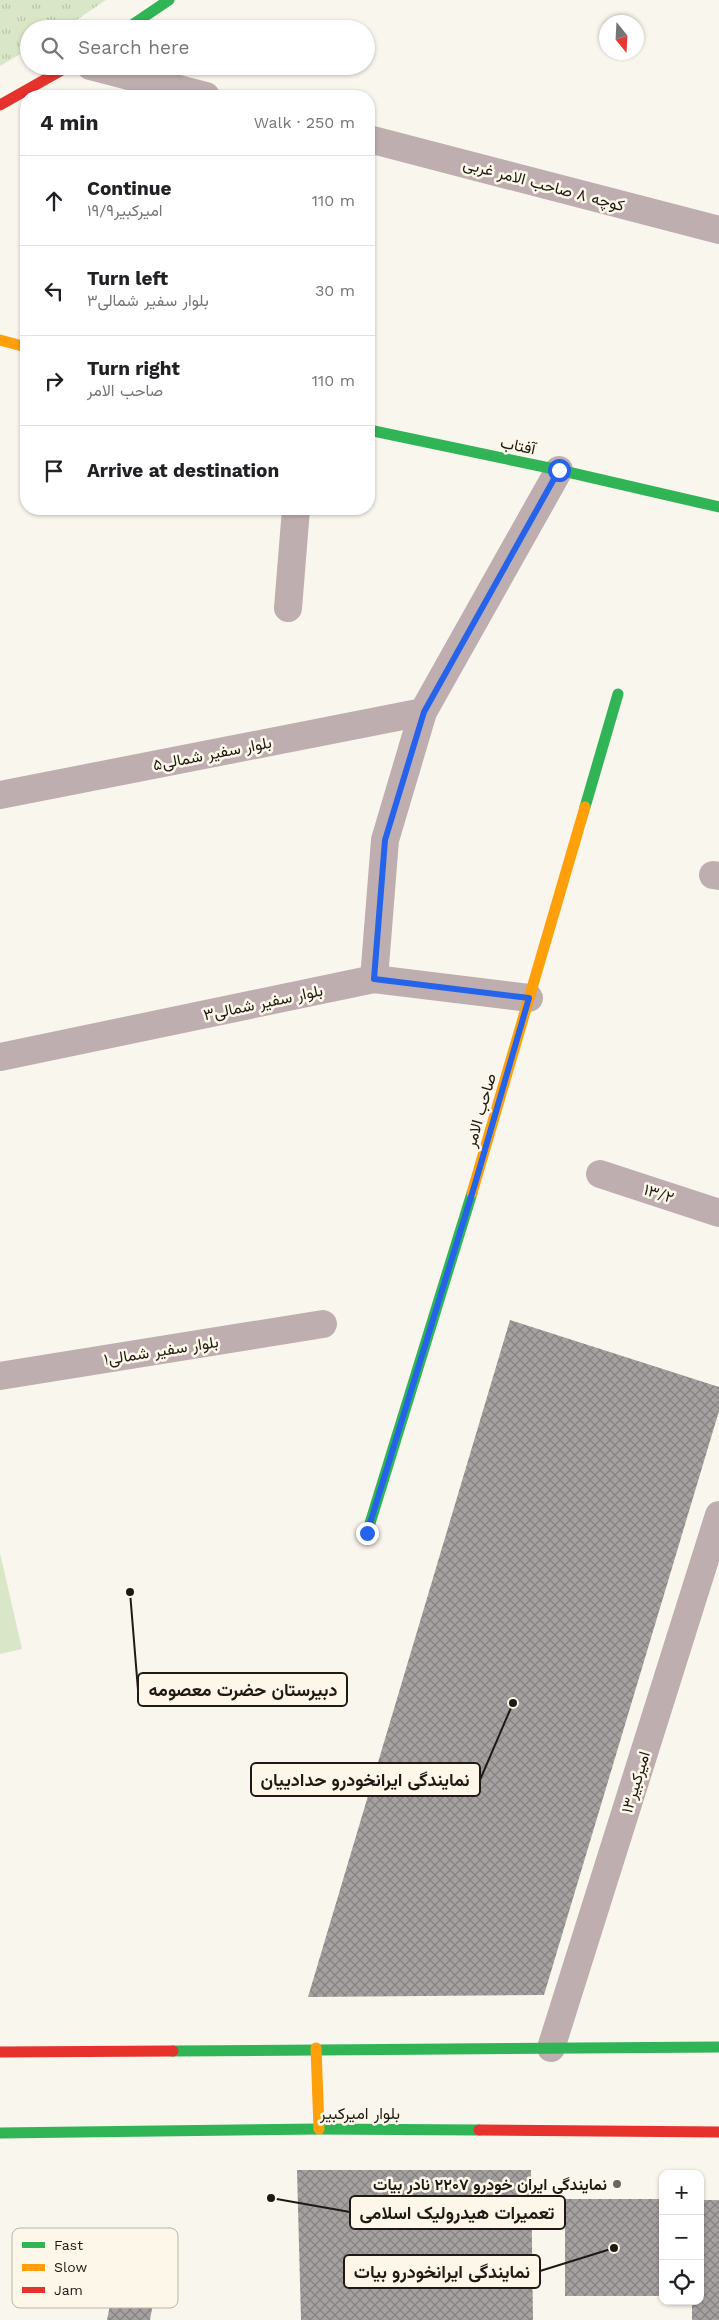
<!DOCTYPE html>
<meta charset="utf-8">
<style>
:root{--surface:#fff;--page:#f2f2f2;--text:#202124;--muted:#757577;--line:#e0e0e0}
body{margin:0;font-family:"Work Sans",Vazirmatn,sans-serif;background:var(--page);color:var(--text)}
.controls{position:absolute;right:15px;bottom:15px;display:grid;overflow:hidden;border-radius:10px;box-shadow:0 1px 4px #0004}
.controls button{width:45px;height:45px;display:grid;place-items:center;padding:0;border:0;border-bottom:1px solid var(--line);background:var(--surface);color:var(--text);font:25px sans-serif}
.compass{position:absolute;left:599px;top:15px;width:45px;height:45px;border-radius:50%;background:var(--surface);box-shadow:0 1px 4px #0004;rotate:162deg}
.stop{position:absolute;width:15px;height:15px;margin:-11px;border:4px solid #2563eb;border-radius:50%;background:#fff}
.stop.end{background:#2563eb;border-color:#fff;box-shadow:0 1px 5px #0008}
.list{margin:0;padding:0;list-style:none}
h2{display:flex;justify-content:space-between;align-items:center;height:65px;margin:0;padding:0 20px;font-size:21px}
h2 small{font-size:16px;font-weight:400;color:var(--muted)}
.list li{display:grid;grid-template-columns:32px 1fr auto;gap:15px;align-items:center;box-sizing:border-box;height:90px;padding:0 20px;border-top:1px solid var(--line)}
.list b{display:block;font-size:19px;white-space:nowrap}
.list p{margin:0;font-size:16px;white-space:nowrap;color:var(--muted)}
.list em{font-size:16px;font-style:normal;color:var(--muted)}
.icon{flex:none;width:28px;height:28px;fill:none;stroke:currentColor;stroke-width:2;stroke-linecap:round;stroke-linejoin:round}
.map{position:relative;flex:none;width:719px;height:2320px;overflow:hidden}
.search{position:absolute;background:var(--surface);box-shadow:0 1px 4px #0004;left:20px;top:20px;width:355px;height:55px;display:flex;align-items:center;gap:12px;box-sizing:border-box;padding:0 18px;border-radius:28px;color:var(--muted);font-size:19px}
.panel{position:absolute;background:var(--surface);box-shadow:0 1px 4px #0004;left:20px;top:90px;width:355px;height:425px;border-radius:20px}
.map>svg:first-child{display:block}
.grass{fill:#dae6c8}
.park{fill:url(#park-tufts)}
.building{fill:url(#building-cross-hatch)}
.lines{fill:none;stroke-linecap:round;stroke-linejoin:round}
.street{stroke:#bfaeaf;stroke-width:28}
.fast{stroke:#30b455;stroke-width:11}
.slow{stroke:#ff9f0a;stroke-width:11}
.jam{stroke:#e5322d;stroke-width:11}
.route{stroke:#2563eb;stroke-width:6}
.poi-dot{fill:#6b6760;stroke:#fdf7ea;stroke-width:2}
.labels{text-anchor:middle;stroke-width:5;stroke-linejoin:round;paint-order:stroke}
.street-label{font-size:16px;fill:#1e1a13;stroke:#fdf7ea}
.poi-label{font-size:16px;font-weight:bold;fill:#1e1a13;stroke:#fdf7ea;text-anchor:end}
.key{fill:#fdf7ea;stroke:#bab5aa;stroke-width:1}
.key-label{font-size:14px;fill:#1e1a13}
.leader{fill:none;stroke:#1e1a13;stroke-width:2}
.callout-dot{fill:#1e1a13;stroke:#fdf7ea;stroke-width:2}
.callout{fill:#fdf7ea;stroke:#1e1a13;stroke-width:2}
.callout-label{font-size:18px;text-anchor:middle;font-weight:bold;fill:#1e1a13}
</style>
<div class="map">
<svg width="719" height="2320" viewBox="0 0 719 2320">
<defs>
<pattern id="park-tufts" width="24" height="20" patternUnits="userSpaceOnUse" patternTransform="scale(1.25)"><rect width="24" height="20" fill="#dae6c8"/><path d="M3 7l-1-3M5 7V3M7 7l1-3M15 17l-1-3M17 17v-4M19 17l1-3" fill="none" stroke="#bbc5ab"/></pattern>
<pattern id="building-cross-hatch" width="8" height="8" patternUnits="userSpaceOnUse" patternTransform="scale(1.25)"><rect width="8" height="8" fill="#a5a1a0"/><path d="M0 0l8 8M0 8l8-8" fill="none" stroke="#868281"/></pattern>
</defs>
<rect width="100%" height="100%" fill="#f9f6ee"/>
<!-- grass -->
<path class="grass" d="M0,1553L22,1649L0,1654Z"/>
<!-- park -->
<path class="park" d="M0,0H106L63,29H29V49L0,66Z"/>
<!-- building -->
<path class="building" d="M510,1320L719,1387V1411L544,1995L308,1997Z
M297,2170H531L533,2320H301Z
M565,2199H663V2296H565Z
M700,2200H719V2320H692V2301H700Z
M115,2281L156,2286L150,2320H107Z"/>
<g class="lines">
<!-- street -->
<path class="street" d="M90,66L206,96
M369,139L719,230
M288,608L296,509
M0,795L423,712
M713,875L719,876
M374,979L385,840L423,712L559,470
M0,1057L374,979L529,998
M600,1174L719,1213
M0,1376L323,1324
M551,2048L719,1515"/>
<!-- fast -->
<path class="fast" d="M126,29L169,0
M369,430L559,470L719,507
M585,807L618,694
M367,1533L472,1193
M173,2051L719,2047
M0,2133L319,2129L479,2130"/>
<!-- slow -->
<path class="slow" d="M0,340L26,347
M472,1193L585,807
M316,2048L319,2129"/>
<!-- jam -->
<path class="jam" d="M0,105L69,66
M0,2052L173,2051
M479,2130L719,2132"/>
</g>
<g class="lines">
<!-- route -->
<path class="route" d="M367,1533L475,1184L529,998L374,979L385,840L424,712L559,470"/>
</g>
<!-- markers -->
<circle class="poi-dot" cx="617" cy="2184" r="5"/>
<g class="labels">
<!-- street labels -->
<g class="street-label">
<text transform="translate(544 184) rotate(15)" y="6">کوچه ۸ صاحب الامر غربی</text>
<text transform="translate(518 445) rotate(12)" y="6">آفتاب</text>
<text transform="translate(212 753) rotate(-11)" y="6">بلوار سفیر شمالی۵</text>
<text transform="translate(263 1002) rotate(-12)" y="6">بلوار سفیر شمالی۳</text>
<text transform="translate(480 1110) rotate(-74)" y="6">صاحب الامر</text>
<text transform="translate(659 1193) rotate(18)" y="6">۱۳/۲</text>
<text transform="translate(161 1350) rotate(-9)" y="6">بلوار سفیر شمالی۱</text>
<text transform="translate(635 1782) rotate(-73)" y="6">امیرکبیر۱۳</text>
<text x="360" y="2119">بلوار امیرکبیر</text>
</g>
<!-- poi labels -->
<g class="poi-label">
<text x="607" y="2190">نمایندگی ایران خودرو ۲۲۰۷ نادر بیات</text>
</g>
</g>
<!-- legend -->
<rect x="12" y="2228" width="166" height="80" rx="8" class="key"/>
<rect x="22" y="2242" width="23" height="6" fill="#30b455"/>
<rect x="22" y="2264" width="23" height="7" fill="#ff9f0a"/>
<rect x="22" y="2287" width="23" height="6" fill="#e5322d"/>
<g class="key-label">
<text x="54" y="2250">Fast</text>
<text x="54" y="2272">Slow</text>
<text x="54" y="2295">Jam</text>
</g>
<!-- callouts -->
<path class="leader" d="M130 1592L138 1690M513 1703L480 1780M271 2198L350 2212M614 2248L540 2271"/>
<g class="callout-dot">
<circle cx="130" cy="1592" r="5"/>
<circle cx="513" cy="1703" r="5"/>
<circle cx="271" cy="2198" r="5"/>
<circle cx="614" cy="2248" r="5"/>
</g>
<g class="callout">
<rect x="138" y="1673" width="209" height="33" rx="5"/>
<rect x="251" y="1763" width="229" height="33" rx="5"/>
<rect x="350" y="2196" width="215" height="33" rx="5"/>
<rect x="344" y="2255" width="196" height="33" rx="5"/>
</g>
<g class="callout-label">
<text x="243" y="1696">دبیرستان حضرت معصومه</text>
<text x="365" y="1786">نمایندگی ایرانخودرو حدادییان</text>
<text x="457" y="2219">تعمیرات هیدرولیک اسلامی</text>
<text x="442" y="2278">نمایندگی ایرانخودرو بیات</text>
</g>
</svg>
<div class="controls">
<button>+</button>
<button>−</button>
<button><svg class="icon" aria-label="locate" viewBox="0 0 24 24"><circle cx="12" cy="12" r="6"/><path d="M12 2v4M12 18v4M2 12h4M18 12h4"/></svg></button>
</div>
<svg class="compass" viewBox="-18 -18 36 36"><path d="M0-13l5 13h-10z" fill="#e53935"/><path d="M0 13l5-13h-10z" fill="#757577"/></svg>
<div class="stop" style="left:559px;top:470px"></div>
<div class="stop end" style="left:367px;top:1533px"></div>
<div class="search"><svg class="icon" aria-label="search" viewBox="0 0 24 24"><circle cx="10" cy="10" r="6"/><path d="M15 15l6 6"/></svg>Search here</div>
<section class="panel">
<h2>4 min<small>Walk · 250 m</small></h2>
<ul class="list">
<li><svg class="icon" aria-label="ahead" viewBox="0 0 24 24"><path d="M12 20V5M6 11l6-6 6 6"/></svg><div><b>Continue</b><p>امیرکبیر۱۹/۹</p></div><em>110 m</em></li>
<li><svg class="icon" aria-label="left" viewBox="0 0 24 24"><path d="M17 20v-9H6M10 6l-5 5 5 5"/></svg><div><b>Turn left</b><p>بلوار سفیر شمالی۳</p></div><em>30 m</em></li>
<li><svg class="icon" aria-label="right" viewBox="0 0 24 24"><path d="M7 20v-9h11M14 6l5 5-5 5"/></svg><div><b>Turn right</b><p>صاحب الامر</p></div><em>110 m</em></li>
<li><svg class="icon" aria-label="arrive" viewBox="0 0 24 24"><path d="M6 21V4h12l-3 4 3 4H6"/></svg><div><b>Arrive at destination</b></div></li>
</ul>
</section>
</div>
